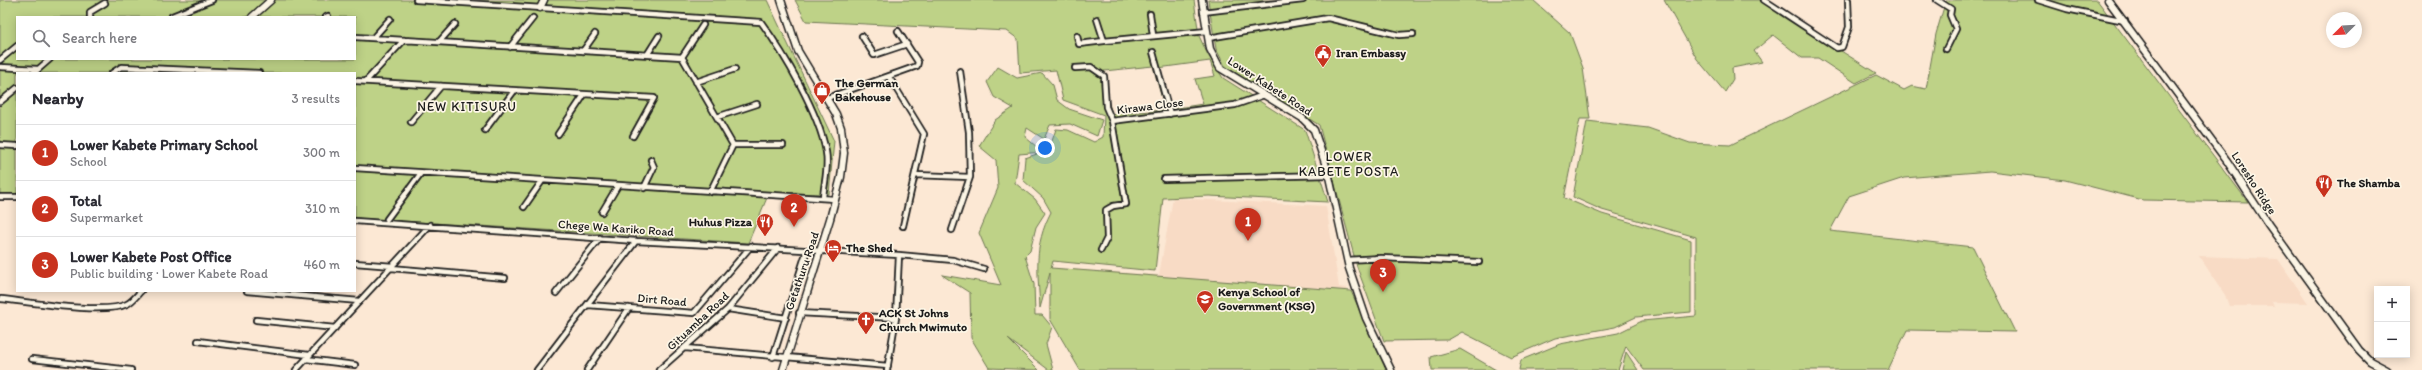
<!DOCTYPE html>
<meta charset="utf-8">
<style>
:root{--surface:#fff;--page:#f7f7f7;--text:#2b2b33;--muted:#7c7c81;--line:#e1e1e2;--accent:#c8321e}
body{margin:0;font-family:Itim,sans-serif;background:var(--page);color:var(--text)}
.controls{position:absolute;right:12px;bottom:12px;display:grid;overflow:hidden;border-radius:0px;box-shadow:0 2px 10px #0003}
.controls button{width:36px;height:36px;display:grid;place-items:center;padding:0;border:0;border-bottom:1px solid var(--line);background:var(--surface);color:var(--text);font:20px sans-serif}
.compass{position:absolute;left:2326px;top:12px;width:36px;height:36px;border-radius:50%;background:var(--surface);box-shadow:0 2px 10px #0003;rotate:246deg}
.you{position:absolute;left:1045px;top:148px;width:14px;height:14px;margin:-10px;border:3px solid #fff;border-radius:50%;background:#1a73e8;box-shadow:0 0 0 6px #1a73e833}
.badge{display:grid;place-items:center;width:26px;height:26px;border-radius:50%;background:var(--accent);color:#fff;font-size:13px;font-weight:700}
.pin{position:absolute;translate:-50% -33px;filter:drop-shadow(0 1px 2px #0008)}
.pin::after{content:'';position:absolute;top:21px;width:14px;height:12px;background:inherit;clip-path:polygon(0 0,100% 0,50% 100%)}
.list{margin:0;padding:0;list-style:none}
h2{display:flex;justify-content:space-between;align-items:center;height:52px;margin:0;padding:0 16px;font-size:17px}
h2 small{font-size:13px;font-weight:400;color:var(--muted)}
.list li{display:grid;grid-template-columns:26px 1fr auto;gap:12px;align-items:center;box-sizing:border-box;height:56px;padding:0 16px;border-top:1px solid var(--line)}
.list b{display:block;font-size:15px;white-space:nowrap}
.list p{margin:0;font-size:13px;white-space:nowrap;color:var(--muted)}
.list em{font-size:13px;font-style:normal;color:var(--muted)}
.icon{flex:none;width:22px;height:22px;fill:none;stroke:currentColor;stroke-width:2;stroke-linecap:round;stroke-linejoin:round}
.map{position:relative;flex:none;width:2422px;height:370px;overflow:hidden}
.search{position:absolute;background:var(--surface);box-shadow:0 2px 10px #0003;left:16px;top:16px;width:340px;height:44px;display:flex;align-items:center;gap:10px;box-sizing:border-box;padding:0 14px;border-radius:0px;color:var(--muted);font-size:15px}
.panel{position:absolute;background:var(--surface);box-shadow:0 2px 10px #0003;left:16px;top:72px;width:340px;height:220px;border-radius:0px}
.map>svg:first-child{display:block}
.built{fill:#f8dbc5}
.green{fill:#bed287;stroke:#6d7752;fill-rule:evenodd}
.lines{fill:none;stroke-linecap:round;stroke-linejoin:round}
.street-casing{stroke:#1c1c1c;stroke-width:8}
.secondary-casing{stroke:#1c1c1c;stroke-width:9}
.street{stroke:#fcf5e5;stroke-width:4.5}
.secondary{stroke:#fcf5e5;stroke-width:6}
.labels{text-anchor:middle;stroke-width:3.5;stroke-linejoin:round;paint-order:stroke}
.poi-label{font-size:12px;font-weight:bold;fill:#1c1c1c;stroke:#fcf5e5;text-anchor:start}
.street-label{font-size:12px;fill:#1c1c1c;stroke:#fcf5e5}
.neighbourhood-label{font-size:13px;letter-spacing:1px;fill:#1c1c1c;stroke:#fcf5e5}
</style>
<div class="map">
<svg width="2422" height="370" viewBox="0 0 2422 370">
<rect width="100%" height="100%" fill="#fce8d4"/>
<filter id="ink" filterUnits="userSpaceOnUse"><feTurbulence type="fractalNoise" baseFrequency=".025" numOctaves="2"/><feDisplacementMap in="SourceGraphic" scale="8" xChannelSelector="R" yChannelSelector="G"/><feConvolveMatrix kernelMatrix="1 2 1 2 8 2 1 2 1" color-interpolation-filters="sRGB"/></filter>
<g filter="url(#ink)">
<!-- built -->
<path class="built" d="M1173,198L1326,206L1339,287L1346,288L1371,338L1085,370L1048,308L1054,268L1159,275Z
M2199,256L2278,259L2308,303L2272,302L2274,306H2229L2225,295Z"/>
<!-- green -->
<path class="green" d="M0,0H767L834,141L829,194L769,193L748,243L355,218V73H17V196L0,195ZM17,17H355V59H17Z
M795,0H1194L1199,36L1208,55L1223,78L1305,130L1328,202L1209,196L1163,198L1155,271L1053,261L1051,268L1351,291L1386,370H1080L1050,319V273L1040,308C1038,271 1033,247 1051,212L1043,198L1023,180L1025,158L1049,150L1056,129L1068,130L1094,142L1103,137L1104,115L1063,100L1056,70L1020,73L1018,39L1007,31L806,21ZM1210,61L1215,76L1195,79L1203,104L1171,109L1158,68ZM1153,66L1165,110L1112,114L1106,93L1104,71Z
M1208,0H1533L1570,33L1583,68L1590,119H1580L1564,198L1602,214L1691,240V312L1636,317L1615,327L1555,338L1511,357L1462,332L1448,340L1384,341L1357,267L1319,125L1225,66L1216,49Z
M1664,0H1760L1876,73L1856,83L1818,58H1802L1773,35L1754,51L1762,62L1732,68L1733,79L1725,92L1697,59Z
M1946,0H2097L2248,202L2143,200L2065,180L1990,171L1904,178L1849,196L1830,231L1973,247L2015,332L1907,330L1888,370H1644L1626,346L1618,370H1519L1521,360L1560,344L1618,333L1642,321L1696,316V237L1602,210L1573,197L1587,121L1648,128L1690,143L1730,145L1876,75L1904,90L1912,86L1926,89L1936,34Z
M998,67L1017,78L1042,73L1053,85L1057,100L1069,109L1102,120L1097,136L1070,124L1050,125L1044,139L1027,128L1025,137L1043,152L1019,154L1015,183L1035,199L1045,213L1036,227L1030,251L1025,256L1034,284L1035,315H1042L1052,327L1046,344L1053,370H1049L1008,339L1039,370L989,368L971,338L970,293L942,275L1001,285L979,233L998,188L996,160L979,146L995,120L1013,108L994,97L987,82Z
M1460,349L1496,370H1432L1431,357Z
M1626,352L1638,370H1622Z"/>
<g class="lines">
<defs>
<path id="street" d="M416,0L761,22C785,55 819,113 826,152C829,167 824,183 823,198
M1764,0L1837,48L1842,47L1849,27L1848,0
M1937,0L1951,9L1950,15L1956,29L1946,49
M2038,0L2067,9L2125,21
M1203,12L1303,0
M1150,14L1153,35
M172,16L212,0
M90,17V12L105,3
M326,17L328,16
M1097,19L1104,41L1207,31
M862,36L874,55L907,44
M1077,36L1079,44L1104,41
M355,37L682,57L733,145L710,192
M373,38L390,19
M1208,38L1328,18L1399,35L1413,34
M439,42L455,24
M510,47L533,18
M583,51L595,34
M1153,52L1170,114
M647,55L659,36
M682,57L703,25
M0,60L17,46
M0,67L38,69
M1075,68L1091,67L1104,76L1106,107L1112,121
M34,73L50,59
M112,73L121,67L259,73
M889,77L924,134L903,226
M355,81L654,98L633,136
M366,81L404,40
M696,82L735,69
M827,98L917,66L918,62L898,31
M0,102L17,88
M717,117L757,104
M411,122L441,86
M485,130L514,91
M558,134L584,95
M0,145L17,146
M733,145H783
M355,168L835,199
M915,175L970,177
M1164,179L1329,175
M644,188L654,167L651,160
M0,197H17
M524,207L542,181
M602,212L617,187
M387,219L421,173
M355,221L636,241L899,255L953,260L984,269
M952,230L970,177L969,132L960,71
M1101,250L1107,238L1106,210L1113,206L1126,204L1112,121L1235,105L1264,95
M1376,258V275
M1347,260L1381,258L1479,262
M355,263L393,266
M391,268L505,278
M247,291L359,301
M556,293L600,238
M1,299C29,302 105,315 127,304C133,301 137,295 141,291
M588,305L694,313L751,246
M728,309L786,318
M799,313L896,318
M256,320L335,328
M198,341L309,355
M685,348L888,366
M773,357L807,250
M32,359L131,370
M306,359L355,365
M296,370L430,225
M537,370L636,241
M587,370L629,308
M659,370L728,309L778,248
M887,370L896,318L899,255"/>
<path id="secondary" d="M781,0L798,51L836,114L841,128L844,153L841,177L830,219L783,370
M1202,0L1210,49L1220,68L1302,118L1314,130L1328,172L1349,268L1366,318L1391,370
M2108,0L2227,161L2268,224L2359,350L2370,361L2387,370
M540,8L544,0
M252,17L271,0"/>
</defs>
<!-- street casing -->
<use href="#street" class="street-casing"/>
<!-- secondary casing -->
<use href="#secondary" class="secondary-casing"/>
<!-- street -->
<use href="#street" class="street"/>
<!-- secondary -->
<use href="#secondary" class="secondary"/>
</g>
</g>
<!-- icons -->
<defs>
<symbol id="civic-pin" viewBox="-11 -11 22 30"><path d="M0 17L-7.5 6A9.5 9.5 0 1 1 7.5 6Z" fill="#c8321e" stroke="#fcf5e5"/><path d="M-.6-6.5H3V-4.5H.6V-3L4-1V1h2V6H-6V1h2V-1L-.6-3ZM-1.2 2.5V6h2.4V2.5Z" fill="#fff"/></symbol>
<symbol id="shop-pin" viewBox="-11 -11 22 30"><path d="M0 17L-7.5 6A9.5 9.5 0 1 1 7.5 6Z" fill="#c8321e" stroke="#fcf5e5"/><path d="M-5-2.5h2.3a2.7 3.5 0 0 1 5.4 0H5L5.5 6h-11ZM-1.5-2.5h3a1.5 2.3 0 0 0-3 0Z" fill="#fff"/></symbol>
<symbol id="restaurant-pin" viewBox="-11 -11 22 30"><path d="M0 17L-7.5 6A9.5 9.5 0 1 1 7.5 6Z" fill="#c8321e" stroke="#fcf5e5"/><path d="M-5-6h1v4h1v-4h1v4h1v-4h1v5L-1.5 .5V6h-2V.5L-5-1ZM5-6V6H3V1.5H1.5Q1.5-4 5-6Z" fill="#fff"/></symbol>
<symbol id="hotel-pin" viewBox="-11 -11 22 30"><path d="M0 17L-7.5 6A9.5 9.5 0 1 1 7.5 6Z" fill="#c8321e" stroke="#fcf5e5"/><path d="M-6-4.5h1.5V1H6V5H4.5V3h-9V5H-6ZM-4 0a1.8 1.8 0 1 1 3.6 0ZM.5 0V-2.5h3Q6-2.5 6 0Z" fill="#fff"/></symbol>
<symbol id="university-pin" viewBox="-11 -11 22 30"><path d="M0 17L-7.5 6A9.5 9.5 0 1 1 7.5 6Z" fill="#c8321e" stroke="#fcf5e5"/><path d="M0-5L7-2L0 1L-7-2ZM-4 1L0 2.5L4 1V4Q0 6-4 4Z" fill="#fff"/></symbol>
<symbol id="church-pin" viewBox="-11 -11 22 30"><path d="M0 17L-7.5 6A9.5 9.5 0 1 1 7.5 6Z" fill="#c8321e" stroke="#fcf5e5"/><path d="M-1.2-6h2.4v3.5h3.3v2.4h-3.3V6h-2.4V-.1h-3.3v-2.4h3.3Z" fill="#fff"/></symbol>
</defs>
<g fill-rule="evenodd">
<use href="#civic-pin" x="1313" y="43" width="20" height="27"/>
<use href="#shop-pin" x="812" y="80" width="20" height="27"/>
<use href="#restaurant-pin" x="2314" y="173" width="20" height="27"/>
<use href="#restaurant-pin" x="755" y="212" width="20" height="27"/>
<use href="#hotel-pin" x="823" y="238" width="20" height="27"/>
<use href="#university-pin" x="1195" y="289" width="20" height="27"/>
<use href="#church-pin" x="856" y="310" width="20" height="27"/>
</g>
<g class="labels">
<!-- poi labels -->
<g class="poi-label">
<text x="1336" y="57">Iran Embassy</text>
<text x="835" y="87">The German<tspan x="835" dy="14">Bakehouse</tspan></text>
<text x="2337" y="187">The Shamba</text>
<text x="752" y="226" text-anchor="end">Huhus Pizza</text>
<text x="846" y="252">The Shed</text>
<text x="1218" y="296">Kenya School of<tspan x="1218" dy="14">Government (KSG)</tspan></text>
<text x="879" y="317">ACK St Johns<tspan x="879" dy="14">Church Mwimuto</tspan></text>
</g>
<!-- street labels -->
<g class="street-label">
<text transform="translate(1270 86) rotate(33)" y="4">Lower Kabete Road</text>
<text transform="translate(1150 106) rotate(-7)" y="4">Kirawa Close</text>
<text transform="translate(2254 183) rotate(57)" y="4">Loresho Ridge</text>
<text transform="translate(616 228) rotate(4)" y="4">Chege Wa Kariko Road</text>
<text transform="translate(802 271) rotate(-71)" y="4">Getathuru Road</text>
<text transform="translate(662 300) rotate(5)" y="4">Dirt Road</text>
<text transform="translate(698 321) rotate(-43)" y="4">Gituamba Road</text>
</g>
<!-- neighbourhood labels -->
<g class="neighbourhood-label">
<text x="467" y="111">NEW KITISURU</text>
<text x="1349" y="161">LOWER<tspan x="1349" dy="15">KABETE POSTA</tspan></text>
</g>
</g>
</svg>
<div class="controls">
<button>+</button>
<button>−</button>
</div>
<svg class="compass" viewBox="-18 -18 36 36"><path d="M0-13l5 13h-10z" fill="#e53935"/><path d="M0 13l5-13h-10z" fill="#7c7c81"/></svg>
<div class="you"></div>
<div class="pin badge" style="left:1248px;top:241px">1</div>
<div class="pin badge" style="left:794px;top:227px">2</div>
<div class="pin badge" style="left:1383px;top:292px">3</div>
<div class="search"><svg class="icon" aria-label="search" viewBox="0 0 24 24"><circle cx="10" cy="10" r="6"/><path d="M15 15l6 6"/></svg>Search here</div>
<section class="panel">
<h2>Nearby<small>3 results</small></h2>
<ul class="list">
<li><span class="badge">1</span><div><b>Lower Kabete Primary School</b><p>School</p></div><em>300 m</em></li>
<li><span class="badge">2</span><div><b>Total</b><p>Supermarket</p></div><em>310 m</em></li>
<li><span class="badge">3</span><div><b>Lower Kabete Post Office</b><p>Public building · Lower Kabete Road</p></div><em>460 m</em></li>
</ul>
</section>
</div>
